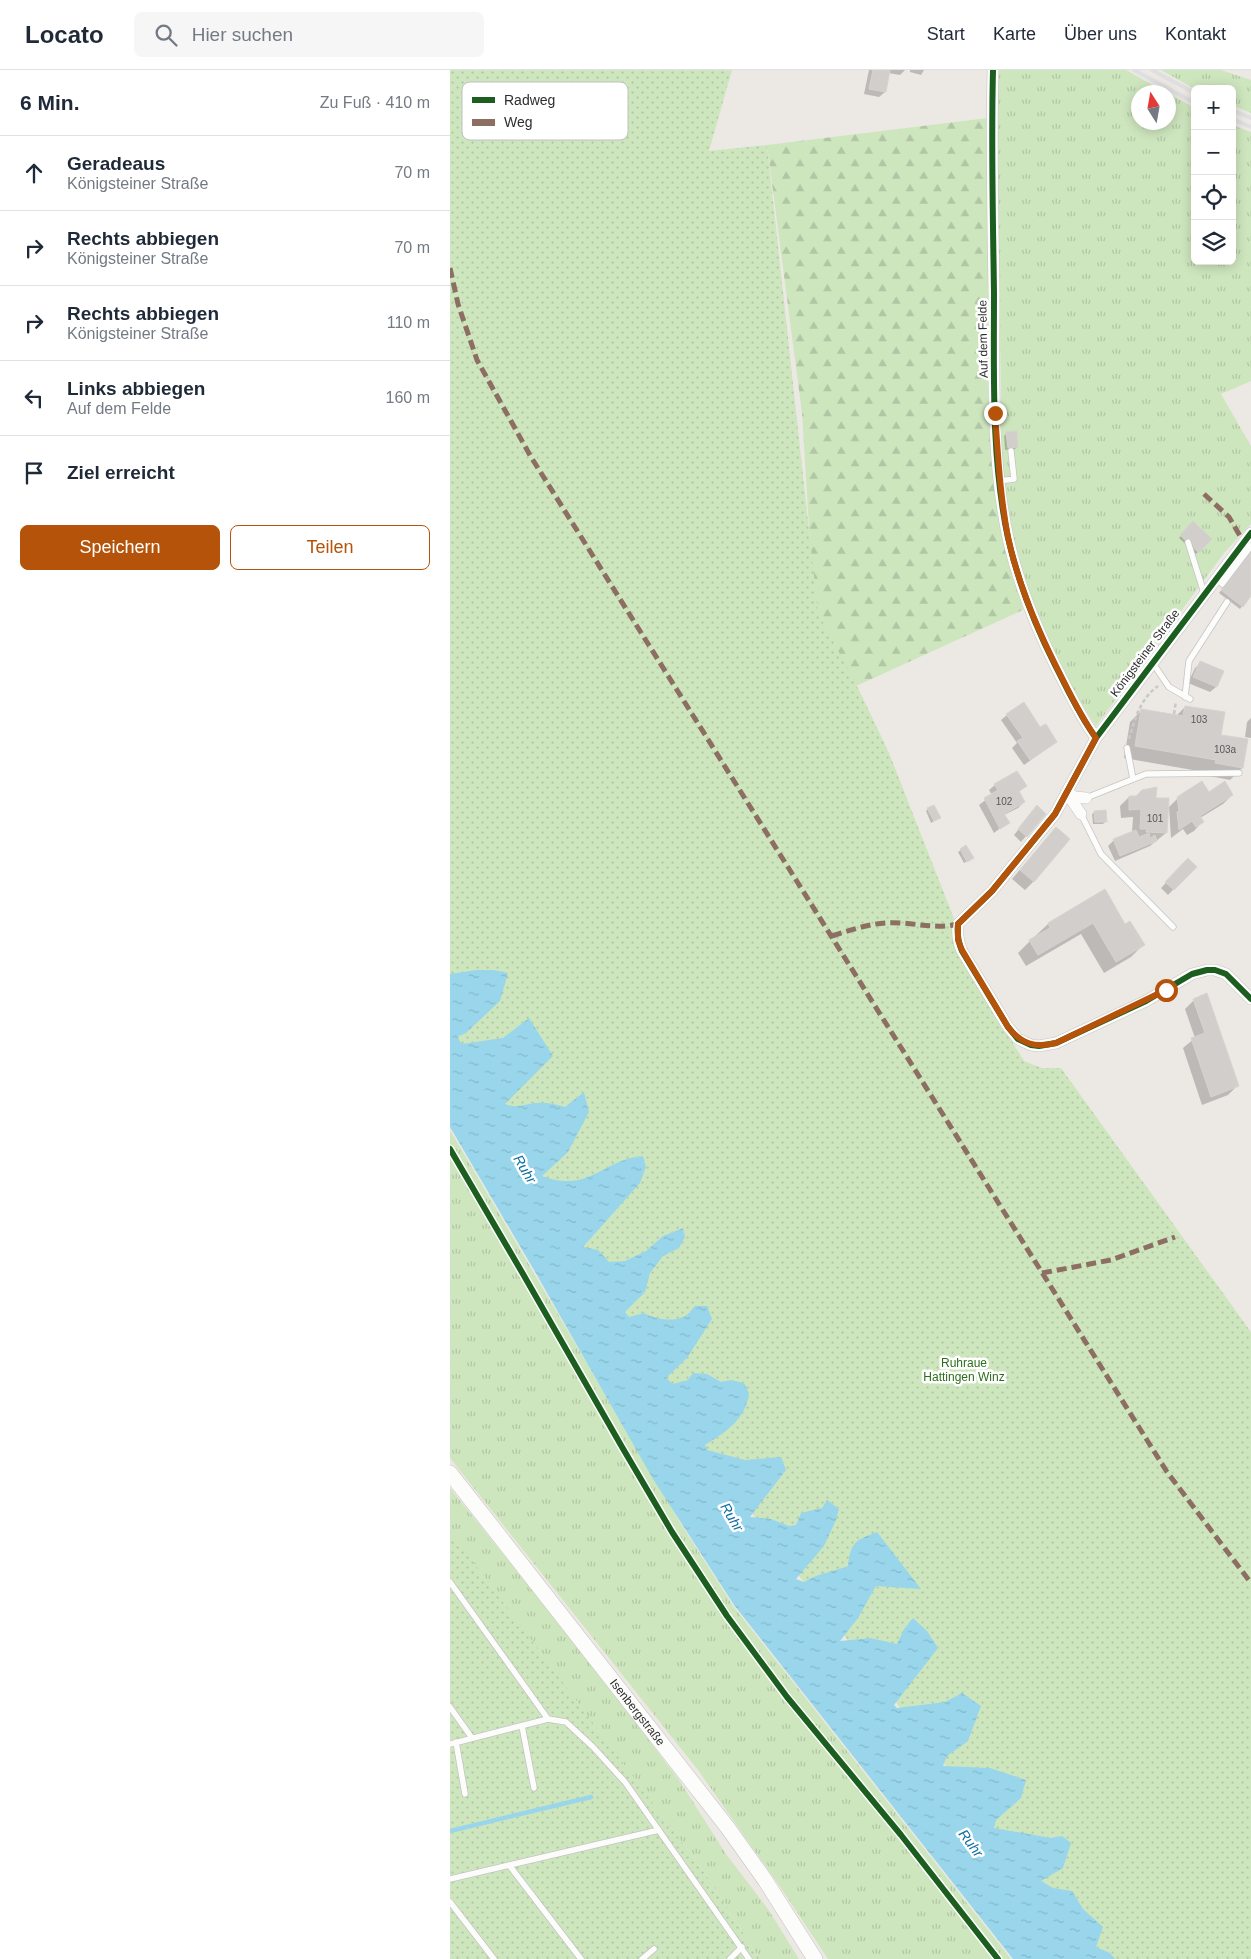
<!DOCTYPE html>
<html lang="de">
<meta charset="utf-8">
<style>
:root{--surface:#fff;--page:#f6f6f7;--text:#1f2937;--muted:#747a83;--line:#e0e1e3;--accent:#b45309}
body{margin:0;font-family:Arial,sans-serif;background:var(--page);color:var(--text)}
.controls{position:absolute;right:15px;top:15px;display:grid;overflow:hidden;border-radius:8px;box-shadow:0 2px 12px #0003}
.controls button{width:45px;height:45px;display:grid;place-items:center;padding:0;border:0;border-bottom:1px solid var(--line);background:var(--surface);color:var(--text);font:25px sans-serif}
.compass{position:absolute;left:681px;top:15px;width:45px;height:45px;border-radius:50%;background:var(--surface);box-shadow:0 2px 12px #0003;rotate:349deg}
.stop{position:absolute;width:15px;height:15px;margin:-11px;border:4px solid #b45309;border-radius:50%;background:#fff}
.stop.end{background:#b45309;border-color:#fff;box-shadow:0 1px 5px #0008}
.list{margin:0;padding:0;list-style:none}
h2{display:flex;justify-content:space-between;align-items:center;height:65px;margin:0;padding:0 20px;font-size:21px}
h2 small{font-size:16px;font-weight:400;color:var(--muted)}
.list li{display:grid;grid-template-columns:32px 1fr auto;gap:15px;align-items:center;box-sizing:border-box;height:75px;padding:0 20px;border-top:1px solid var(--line)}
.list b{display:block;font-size:19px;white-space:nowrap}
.list p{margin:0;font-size:16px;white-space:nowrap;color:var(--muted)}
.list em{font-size:16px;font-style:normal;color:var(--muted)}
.actions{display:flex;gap:10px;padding:15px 20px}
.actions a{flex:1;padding:11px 0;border:1px solid var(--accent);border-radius:8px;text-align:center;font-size:18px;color:var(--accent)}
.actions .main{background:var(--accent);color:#fff}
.icon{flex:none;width:28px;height:28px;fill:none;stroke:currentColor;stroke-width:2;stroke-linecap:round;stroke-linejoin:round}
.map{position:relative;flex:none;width:801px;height:1889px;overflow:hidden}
header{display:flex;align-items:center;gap:30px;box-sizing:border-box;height:70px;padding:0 25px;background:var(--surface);border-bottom:1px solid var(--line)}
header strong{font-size:24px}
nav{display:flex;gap:28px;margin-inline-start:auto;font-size:18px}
.search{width:350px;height:45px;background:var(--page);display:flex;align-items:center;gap:12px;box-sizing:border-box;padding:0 18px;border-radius:8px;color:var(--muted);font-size:19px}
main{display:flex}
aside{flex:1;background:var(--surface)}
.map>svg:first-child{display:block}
.grass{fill:url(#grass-tufts)}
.forest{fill:url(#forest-firs)}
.park{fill:url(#park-dots)}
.water{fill:url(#water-ripples)}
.shadow{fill:#0003}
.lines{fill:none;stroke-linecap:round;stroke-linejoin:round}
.stream{stroke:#99d6ec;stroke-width:4.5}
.building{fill:#d1cecb;stroke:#d7d4d0}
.lane-casing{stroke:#c5c4c5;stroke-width:7}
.street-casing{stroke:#c5c4c5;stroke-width:12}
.secondary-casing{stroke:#c5c4c5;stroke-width:16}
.path{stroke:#c9c9c8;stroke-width:2.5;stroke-dasharray:4 2.5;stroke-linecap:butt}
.lane{stroke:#fcfcfb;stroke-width:5.5}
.street{stroke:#fcfcfb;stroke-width:11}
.secondary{stroke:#fcfcfb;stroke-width:15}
.rail{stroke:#dfdfe1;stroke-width:4}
.quiet{stroke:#8d6e63;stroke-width:5;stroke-dasharray:10 5;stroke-linecap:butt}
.cycleway-casing{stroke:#fff;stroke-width:9}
.cycleway{stroke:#1b5e20;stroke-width:6}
.route{stroke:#b45309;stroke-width:6}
.labels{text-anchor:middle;stroke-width:5;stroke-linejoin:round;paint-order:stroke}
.number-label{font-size:10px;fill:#585857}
.street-label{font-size:12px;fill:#2e2e2e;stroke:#fff}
.park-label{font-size:12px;fill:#2c6e1b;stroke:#fff}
.water-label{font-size:14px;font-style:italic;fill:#0d6fa3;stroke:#fff}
.key{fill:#fff;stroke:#c0c0c0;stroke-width:1}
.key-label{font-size:14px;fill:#2e2e2e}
</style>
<header>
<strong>Locato</strong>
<div class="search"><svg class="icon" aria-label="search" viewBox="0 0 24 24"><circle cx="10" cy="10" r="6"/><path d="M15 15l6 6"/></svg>Hier suchen</div>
<nav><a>Start</a><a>Karte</a><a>Über uns</a><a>Kontakt</a></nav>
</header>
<main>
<aside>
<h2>6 Min.<small>Zu Fuß · 410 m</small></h2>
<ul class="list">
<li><svg class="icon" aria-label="ahead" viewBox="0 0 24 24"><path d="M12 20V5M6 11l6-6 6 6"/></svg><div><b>Geradeaus</b><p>Königsteiner Straße</p></div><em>70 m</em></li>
<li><svg class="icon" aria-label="right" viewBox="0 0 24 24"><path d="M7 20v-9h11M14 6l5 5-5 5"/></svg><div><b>Rechts abbiegen</b><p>Königsteiner Straße</p></div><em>70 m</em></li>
<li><svg class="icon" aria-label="right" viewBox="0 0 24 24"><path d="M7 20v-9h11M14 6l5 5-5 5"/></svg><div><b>Rechts abbiegen</b><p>Königsteiner Straße</p></div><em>110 m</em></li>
<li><svg class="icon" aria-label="left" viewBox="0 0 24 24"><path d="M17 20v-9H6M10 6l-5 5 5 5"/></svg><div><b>Links abbiegen</b><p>Auf dem Felde</p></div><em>160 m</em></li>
<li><svg class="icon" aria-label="arrive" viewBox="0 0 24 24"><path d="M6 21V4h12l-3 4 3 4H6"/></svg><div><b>Ziel erreicht</b></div></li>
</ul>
<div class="actions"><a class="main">Speichern</a><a>Teilen</a></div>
</aside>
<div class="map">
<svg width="801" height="1889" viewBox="0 0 801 1889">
<defs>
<pattern id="grass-tufts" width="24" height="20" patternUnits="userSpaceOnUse" patternTransform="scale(1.25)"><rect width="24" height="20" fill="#cee6be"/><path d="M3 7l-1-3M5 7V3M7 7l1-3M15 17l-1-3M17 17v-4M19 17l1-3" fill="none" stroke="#b1c6a4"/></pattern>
<pattern id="forest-firs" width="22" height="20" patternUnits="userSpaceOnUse" patternTransform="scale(1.25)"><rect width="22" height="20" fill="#cee6be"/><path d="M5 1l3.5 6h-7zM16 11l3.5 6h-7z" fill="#b1c6a4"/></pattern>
<pattern id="park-dots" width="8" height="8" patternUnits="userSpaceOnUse" patternTransform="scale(1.25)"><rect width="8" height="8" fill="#cee6be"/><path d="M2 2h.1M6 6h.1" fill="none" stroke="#b1c6a4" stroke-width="1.8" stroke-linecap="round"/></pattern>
<pattern id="water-ripples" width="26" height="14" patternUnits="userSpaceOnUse" patternTransform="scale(1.25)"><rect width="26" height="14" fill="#99d6ec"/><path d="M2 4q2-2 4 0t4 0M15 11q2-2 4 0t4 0" fill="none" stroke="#84b8cb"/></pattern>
</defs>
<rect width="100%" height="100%" fill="#ece8e4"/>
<!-- grass -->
<path class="grass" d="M548,0H676L715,22H688V52H718L719,24L745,38V191H782V55L801,62V311L771,324L801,376V454L774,483L646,656L618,613L575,519L562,463L552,403L547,54Z
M711,0H771L801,10V43L782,35V19H745Z
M0,1060L231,1454L283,1536L561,1889H378L333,1821L248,1700L0,1388Z
M0,1418L131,1581L229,1710L276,1784L318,1839L349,1889H310L252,1799L0,1462Z"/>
<!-- forest -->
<path class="forest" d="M538,48L541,286L556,472L573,540L406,616L364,538L352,343L317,75Z"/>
<!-- park -->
<path class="park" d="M0,0H282L259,81L317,75L368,543L411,624L439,683L505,851L553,957L574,991L592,998H611L801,1262V1889H651L523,1731L408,1584L309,1453L236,1351L194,1275L0,960Z
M0,1461L252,1799L310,1889H0Z"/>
<!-- water -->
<path class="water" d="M26,900H43L58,903L50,931L16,963L7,967L12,974L53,968L79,948L103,986L55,1034C67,1039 74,1034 86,1033C96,1032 105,1034 115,1037L134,1022L139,1042L118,1082L92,1106C140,1124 152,1089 193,1086L196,1097L190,1113L133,1177L148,1180L159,1192L175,1191L196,1181L213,1166L233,1158L235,1167L229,1178L213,1186L200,1203L195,1222L175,1242L179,1247L194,1243C205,1249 221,1252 233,1247C238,1246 242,1239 245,1236H257L262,1249L237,1288L216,1308L223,1314L238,1310L243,1303L257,1304L271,1312L281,1310L294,1313L299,1323C296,1349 276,1362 255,1375L257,1380L295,1390L331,1387L336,1400L300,1447L321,1449L339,1456L346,1455L351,1443L372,1438L377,1430L389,1439L386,1450L374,1476L346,1509L354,1512C369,1503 382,1502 398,1496C401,1471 405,1471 427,1462L471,1519L426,1516L408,1548L390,1571L420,1568L447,1574L454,1559L463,1548L477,1561L488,1578L444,1635L447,1638L495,1632L512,1623L531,1636L518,1671L497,1686L493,1696L540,1698L576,1710L571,1728L546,1750L544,1758L601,1768L612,1766L621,1773L613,1798L591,1811L603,1818L622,1821L633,1839L653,1857L646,1877L660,1883L665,1889H563L284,1535L203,1409L84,1200L0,1057V904Z"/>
<!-- shadow -->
<path class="shadow" d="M419,0H455L450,5L438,3L435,22L429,27L414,24Z
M460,0H474L471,5L460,2Z
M557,363L567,377L565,379L555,380L554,366Z
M743,453L760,469L746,484L729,468Z
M801,482V524L790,539L769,523Z
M751,593L766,617L760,622L738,613L745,598Z
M735,637L770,666L792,698L780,710L754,705V702L674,688L680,652L692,640L726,646Z
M557,645L590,658L606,672L574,695L562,678L567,673L551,650Z
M801,648V668L795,667L797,652Z
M545,715L575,716L569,722L574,732L568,738L554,745L558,752L544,763L529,735L542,725L539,720Z
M782,725L773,734L750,748L752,752L744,761L737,765L733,759L721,768L719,737L728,728Z
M679,727L705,729L716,763L700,776L665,791L658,776L664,770L682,763L683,747L671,748L670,736Z
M478,739L489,748L481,753L476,741Z
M582,742L576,766L571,772L564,765Z
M645,742L656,751L653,754H643L642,744Z
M597,768L584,811L575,820L562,809Z
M511,780L522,788L514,793L508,782Z
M738,790L745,797L718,825L711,818Z
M655,821L675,856L693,875L681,887L654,903L631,864L576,896L568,883L580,871L598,854Z
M744,930L787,1016L778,1025L752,1035L733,978L745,968L735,939Z"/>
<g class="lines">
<!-- stream -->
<path class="stream" d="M0,1761L141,1727"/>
</g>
<!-- building -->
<path class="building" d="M423,0H440L436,22L419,19Z
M567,361L568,377L558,378L556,362Z
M743,451L762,469L749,483L730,465Z
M801,481V526L793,537L771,520Z
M750,591L774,601L767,617L743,607Z
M574,632L590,657L596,654L607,672L580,690L567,671L573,668L556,644Z
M735,636L775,642L771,665L798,669L793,698L765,693L766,690L685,676L691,639L733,646Z
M567,701L577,716L569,721L575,732L554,744L560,753L550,759L534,728L548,720L544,714Z
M752,711L759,722L775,711L783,725L750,746L754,752L746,757L742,751L729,760L727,742L729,741L727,727Z
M707,717L706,728H719L717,763L696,762L697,759H690L691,739L679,740V726H686L692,720Z
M484,735L491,748L484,751L477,738Z
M587,735L596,744L577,767L568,759Z
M656,740L657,752H645L644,741Z
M606,757L620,769L584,812L570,800Z
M686,760L689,767L699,763L700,768L705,765L707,771L670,786L663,769Z
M516,775L524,788L517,792L510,779Z
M738,788L747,797L724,820L715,812Z
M655,819L675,854L680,851L695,875L666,892L643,853L588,885L579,870L600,858L598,853Z
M757,923L789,1016L761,1027L741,968L755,963L743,929Z"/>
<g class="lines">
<defs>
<path id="lane" d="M549,411L564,409L561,381
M738,472L754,523
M772,514L801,476
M702,592L719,617L740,629
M735,627L739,591L777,532
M677,678L683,709
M636,728L696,704L789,703
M631,744L651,784L723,857
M0,1512L98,1649
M0,1637L22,1668
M72,1656L84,1718
M6,1672L15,1724
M0,1674L98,1649L116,1652L143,1677L175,1712L299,1889
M59,1795L131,1889
M0,1809L209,1760
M0,1832L44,1889
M192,1889L204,1879
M280,1889L292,1877"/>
<path id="street" d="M543,0C541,74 543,149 544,223C544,304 541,388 558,468C568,512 585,555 605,595C618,620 629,645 646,668
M801,463L646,668L605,744L542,821L508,854C507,863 508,872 512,881L558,957L568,969L581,975L589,976L606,973L696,931L742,904L757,900H765L776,904L801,929
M631,744L617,723L625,727L636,728"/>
<g id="secondary">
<path id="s1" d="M0,1403L278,1758L315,1810L365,1889"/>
</g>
</defs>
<!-- lane casing -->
<use href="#lane" class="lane-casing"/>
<!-- street casing -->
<use href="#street" class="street-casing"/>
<!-- secondary casing -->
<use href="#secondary" class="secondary-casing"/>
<!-- path -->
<path class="path" d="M724,644L726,631
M679,669C685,649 690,629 708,616"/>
<!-- lane -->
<use href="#lane" class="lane"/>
<!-- street -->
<use href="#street" class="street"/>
<!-- secondary -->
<use href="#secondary" class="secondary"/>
<!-- rail -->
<path class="rail" d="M684,0L745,33
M702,0L745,23
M782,40L801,48
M782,49L801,57"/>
<!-- quiet -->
<path class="quiet" d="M0,198L8,234L27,290L81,387L717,1402L801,1513
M754,424L779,447L793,471
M382,866C404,859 426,851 450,853C470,854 488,859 508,854
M592,1203L661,1190L725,1167"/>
<defs>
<path id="cycleway" d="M543,0C541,74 543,149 544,223C544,304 541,388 558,468C568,512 585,555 605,595C618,620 629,645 646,668
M801,463L646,668L605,744L542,821L508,854C507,863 508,872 512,881L558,957L568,969L581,975L589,976L606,973L696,931L742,904L757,900H765L776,904L801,929
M0,1079L73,1204L172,1377L222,1462L277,1546L337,1627L451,1765L548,1889"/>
</defs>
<!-- cycleway casing -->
<use href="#cycleway" class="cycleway-casing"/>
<!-- cycleway -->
<use href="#cycleway" class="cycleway"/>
</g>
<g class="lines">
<!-- route -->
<path class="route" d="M545,343C548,384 550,426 558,467C568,514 587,559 609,602C620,624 631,647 646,668L605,744L542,821L508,854V870L512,880L558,957C571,974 585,978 606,973L716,920"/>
</g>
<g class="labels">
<!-- number labels -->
<g class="number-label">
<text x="749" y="653">103</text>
<text x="775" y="683">103a</text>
<text x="554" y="735">102</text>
<text x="705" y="752">101</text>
</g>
<!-- street labels -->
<g class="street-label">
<text transform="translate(533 269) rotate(-91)" y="4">Auf dem Felde</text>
<text transform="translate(695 583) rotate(-53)" y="4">Königsteiner Straße</text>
<text dy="4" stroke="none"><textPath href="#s1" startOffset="304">Isenbergstraße</textPath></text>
</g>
<!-- park labels -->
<g class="park-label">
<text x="514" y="1297">Ruhraue<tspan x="514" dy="14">Hattingen Winz</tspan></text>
</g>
<!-- water labels -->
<g class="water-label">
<text transform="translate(75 1099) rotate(59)" y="5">Ruhr</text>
<text transform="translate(282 1447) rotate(59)" y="5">Ruhr</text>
<text transform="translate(521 1773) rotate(53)" y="5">Ruhr</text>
</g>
</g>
<!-- legend -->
<rect x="12" y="12" width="166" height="58" rx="8" class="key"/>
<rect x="22" y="27" width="23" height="6" fill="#1b5e20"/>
<rect x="22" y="49" width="23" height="7" fill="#8d6e63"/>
<g class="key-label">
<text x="54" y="35">Radweg</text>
<text x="54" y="57">Weg</text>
</g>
</svg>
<div class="controls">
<button>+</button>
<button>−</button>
<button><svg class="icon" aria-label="locate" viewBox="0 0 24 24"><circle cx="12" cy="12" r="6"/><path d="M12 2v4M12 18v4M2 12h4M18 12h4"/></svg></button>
<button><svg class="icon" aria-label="layers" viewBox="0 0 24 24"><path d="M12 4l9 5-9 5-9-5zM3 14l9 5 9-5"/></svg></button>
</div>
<svg class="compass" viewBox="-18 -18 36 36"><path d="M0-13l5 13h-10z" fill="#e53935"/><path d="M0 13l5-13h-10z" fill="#747a83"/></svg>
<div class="stop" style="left:716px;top:920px"></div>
<div class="stop end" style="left:545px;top:343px"></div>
</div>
</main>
